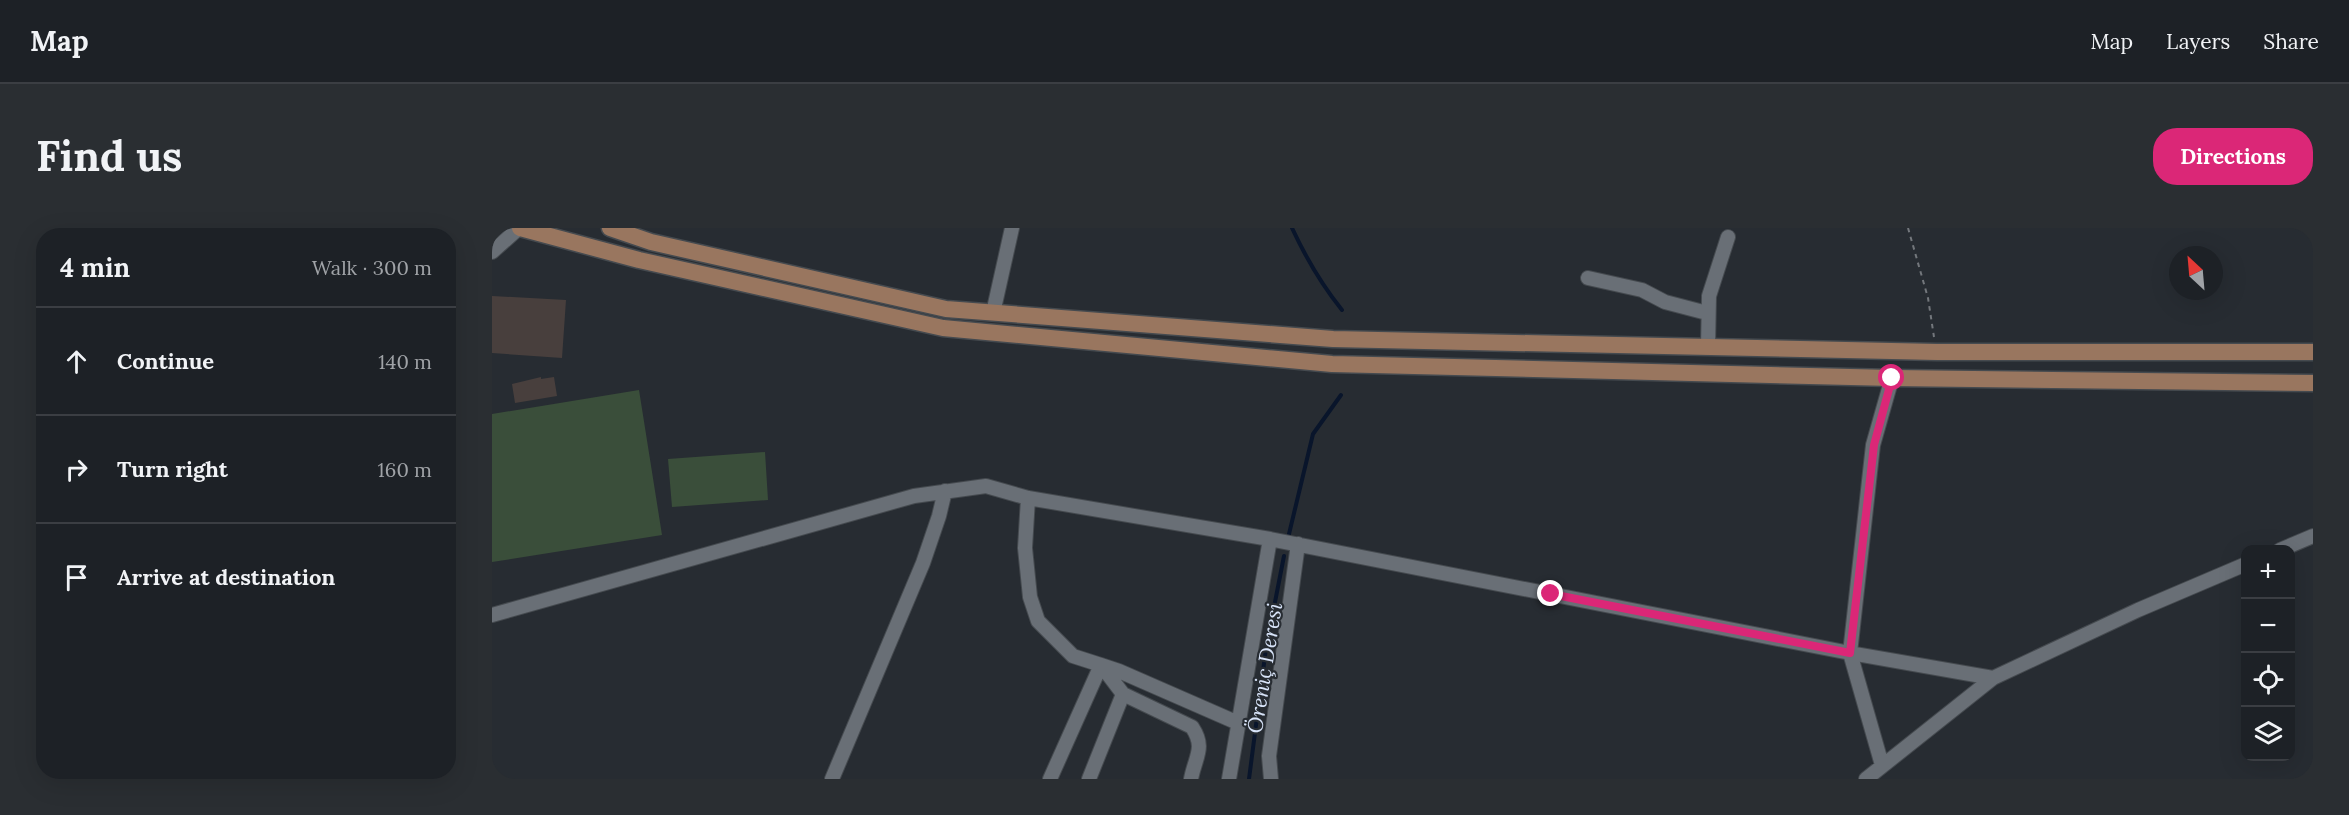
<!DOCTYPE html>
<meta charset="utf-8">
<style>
:root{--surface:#1d2126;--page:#2a2e32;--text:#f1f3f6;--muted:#a0a3a7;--line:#3b3e43;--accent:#db2777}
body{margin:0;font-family:Lora,serif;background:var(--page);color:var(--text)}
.controls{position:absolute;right:18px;bottom:18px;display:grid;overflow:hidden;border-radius:12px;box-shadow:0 6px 24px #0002}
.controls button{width:54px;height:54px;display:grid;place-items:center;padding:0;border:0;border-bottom:2px solid var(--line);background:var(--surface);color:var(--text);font:30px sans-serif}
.compass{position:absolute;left:1677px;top:18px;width:54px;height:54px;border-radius:50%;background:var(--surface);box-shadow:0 6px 24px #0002;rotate:334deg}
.stop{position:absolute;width:18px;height:18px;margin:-14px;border:4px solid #db2777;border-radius:50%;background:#fff}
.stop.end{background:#db2777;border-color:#fff;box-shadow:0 2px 6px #0008}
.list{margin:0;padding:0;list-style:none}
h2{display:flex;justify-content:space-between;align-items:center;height:78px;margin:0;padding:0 24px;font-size:26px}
h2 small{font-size:20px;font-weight:400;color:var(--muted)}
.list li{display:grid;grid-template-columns:39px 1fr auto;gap:18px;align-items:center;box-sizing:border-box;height:108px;padding:0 24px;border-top:2px solid var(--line)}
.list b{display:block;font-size:22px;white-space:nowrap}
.list em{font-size:20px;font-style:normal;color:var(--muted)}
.icon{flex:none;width:33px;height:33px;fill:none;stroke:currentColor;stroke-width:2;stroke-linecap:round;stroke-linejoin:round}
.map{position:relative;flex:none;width:1821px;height:551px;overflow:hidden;border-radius:24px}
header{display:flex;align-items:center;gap:36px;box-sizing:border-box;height:84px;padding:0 30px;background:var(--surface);border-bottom:2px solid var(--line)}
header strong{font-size:28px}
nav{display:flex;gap:33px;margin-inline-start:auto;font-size:21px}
.intro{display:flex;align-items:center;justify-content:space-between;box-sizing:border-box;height:144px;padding:0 36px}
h1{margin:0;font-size:42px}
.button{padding:15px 27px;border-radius:24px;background:var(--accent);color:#fff;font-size:21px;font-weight:700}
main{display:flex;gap:36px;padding:0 36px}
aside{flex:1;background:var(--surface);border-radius:24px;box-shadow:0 6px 24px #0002}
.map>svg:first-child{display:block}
.green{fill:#3a4e3a}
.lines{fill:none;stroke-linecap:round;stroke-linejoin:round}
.stream{stroke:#09152b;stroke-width:4}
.building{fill:#483f3d}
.minor-casing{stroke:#454a4f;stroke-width:16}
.major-casing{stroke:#454a4f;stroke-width:19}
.path{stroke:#73777c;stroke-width:2;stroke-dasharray:4.5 4.5;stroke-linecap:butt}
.minor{stroke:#696f76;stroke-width:14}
.major{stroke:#99765f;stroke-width:16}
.route{stroke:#db2777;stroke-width:8}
.labels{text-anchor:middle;stroke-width:4.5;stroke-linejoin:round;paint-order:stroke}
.water-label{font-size:21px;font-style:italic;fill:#d8e4f9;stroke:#272c32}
</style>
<header>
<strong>Map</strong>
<nav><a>Map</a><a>Layers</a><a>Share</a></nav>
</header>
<div class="intro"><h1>Find us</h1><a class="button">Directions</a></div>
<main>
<aside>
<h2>4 min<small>Walk · 300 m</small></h2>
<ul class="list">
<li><svg class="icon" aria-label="ahead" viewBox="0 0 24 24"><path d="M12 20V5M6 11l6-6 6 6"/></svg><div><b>Continue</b></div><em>140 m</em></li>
<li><svg class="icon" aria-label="right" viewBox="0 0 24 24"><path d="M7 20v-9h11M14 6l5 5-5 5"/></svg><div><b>Turn right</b></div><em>160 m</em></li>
<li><svg class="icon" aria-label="arrive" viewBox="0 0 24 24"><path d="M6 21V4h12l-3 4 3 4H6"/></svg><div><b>Arrive at destination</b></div></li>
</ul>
</aside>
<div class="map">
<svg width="1821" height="551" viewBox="0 0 1821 551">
<rect width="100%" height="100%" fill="#272c32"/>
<!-- green -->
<path class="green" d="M147,162L170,307L0,334V186Z
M273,224L276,272L180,279L176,231Z"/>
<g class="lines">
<!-- stream -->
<path class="stream" d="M800,0C814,30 829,56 850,82
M797,306L821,206L849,167
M757,551L774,420L792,328"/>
</g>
<!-- building -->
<path class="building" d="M0,68L74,72L70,130L0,125Z
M49,149V151L62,149L65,168L23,175L20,156Z"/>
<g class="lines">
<defs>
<path id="minor" d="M0,24L27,0
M1096,50L1150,62L1173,74L1215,85
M501,85L520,0
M1216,119L1217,68L1236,9
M536,270L533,320L538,369L546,393L581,428L609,437L558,551
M1788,322L1821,308
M0,387L422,268L494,258L536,270L778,311L1358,425L1501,450
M609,437L631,466L700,499C714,520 703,529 699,551
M609,437L627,443L746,495
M1390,537L1358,425L1381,217L1400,150
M340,551L431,335L447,288L453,263
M597,551L631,466
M737,551L778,311
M779,551L777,528L806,316
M1374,551L1501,450L1646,382L1754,336"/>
<path id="major" d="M28,0L147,32L451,100L840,136L1400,150L1821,155
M118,0L159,14L454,81L841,111L1445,124H1821"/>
</defs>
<!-- minor casing -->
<use href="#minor" class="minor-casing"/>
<!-- major casing -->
<use href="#major" class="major-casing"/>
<!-- path -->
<path class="path" d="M1416,0L1436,70L1442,109"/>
<!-- minor -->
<use href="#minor" class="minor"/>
<!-- major -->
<use href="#major" class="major"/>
</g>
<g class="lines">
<!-- route -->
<path class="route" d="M1059,366L1358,425L1382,217L1400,150"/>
</g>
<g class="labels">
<!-- water labels -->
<g class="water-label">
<text transform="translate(773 440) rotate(-81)" y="7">Öreniç Deresi</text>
</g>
</g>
</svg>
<div class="controls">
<button>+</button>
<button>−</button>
<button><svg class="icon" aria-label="locate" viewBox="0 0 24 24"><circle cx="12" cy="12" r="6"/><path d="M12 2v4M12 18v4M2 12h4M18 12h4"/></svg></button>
<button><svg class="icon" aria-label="layers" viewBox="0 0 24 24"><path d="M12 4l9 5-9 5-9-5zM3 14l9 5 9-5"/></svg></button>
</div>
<svg class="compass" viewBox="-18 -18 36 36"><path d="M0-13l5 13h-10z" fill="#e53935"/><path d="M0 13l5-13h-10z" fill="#a0a3a7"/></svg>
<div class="stop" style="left:1400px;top:150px"></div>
<div class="stop end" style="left:1059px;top:366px"></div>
</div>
</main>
